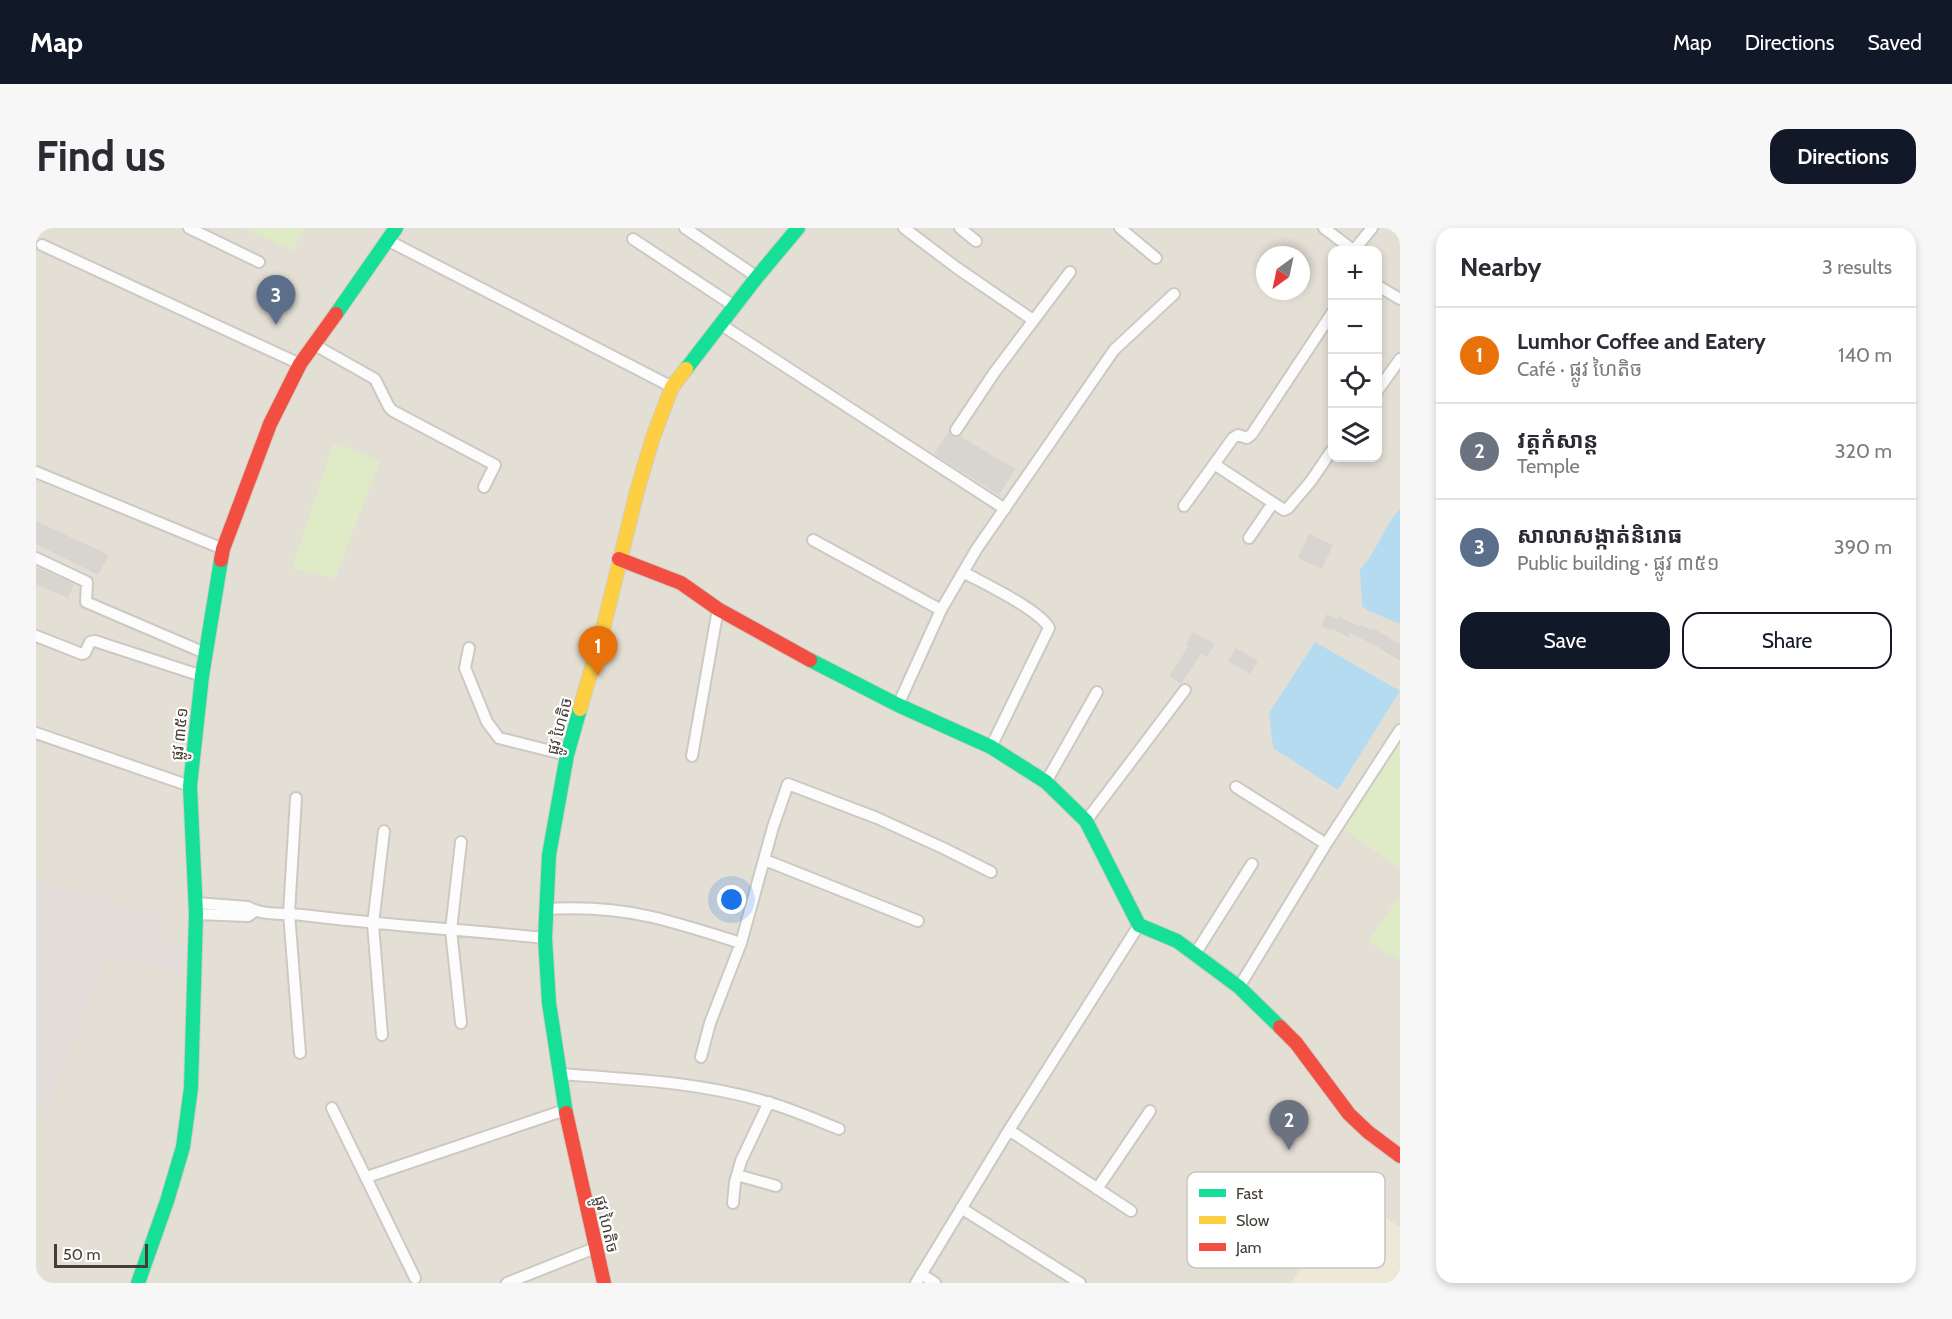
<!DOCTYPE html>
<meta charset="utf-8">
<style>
:root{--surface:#fff;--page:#f7f7f7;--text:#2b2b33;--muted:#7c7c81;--line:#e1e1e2;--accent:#111827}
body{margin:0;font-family:Cabin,"Noto Sans Khmer",sans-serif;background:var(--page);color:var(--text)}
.controls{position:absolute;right:18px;top:18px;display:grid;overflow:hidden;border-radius:12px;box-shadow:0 3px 9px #0003}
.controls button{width:54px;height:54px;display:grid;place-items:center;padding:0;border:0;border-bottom:2px solid var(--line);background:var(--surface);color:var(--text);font:30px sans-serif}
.compass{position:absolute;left:1220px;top:18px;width:54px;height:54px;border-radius:50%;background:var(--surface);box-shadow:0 3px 9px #0003;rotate:213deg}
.scale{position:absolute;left:18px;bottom:15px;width:94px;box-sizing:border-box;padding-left:6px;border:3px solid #453e34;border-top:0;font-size:16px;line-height:21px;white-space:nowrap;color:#453e34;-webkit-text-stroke:4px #fff;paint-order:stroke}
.you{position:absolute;left:696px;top:672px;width:21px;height:21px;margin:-15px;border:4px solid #fff;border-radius:50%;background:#1a73e8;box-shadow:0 0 0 9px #1a73e833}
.badge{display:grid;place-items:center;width:39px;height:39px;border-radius:50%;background:var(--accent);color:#fff;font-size:20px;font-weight:700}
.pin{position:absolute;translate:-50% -50px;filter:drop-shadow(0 2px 3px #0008)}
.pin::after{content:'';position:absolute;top:32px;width:21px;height:18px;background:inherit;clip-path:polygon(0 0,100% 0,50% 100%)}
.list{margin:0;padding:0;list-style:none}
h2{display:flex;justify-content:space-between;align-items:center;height:78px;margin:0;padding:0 24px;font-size:26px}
h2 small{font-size:20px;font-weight:400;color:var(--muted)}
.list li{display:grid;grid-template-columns:39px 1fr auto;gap:18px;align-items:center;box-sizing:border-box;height:96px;padding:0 24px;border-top:2px solid var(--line)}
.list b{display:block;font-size:22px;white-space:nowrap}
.list p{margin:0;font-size:20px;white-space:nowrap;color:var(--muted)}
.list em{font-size:20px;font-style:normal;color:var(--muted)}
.actions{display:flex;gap:12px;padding:18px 24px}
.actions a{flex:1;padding:14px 0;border:2px solid var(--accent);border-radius:18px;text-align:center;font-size:21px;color:var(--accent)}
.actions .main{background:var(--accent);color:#fff}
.icon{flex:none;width:33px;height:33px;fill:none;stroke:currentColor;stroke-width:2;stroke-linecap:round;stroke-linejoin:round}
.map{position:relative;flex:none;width:1364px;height:1055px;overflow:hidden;border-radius:18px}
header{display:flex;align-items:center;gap:36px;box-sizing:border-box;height:84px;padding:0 30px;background:var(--accent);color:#fff}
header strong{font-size:28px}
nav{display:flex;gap:33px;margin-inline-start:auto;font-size:21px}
.intro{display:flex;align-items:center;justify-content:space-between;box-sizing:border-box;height:144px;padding:0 36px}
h1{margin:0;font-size:42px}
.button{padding:15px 27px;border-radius:18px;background:var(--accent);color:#fff;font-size:21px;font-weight:700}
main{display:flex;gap:36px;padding:0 36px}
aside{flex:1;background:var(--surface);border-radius:18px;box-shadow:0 3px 9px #0003}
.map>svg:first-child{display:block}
.residential{fill:#e4dfd5;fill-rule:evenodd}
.industrial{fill:#e3ded9}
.education{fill:#eee8d9}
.green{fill:#deebc6}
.water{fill:#b5dbf0}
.building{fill:#d8d4cf}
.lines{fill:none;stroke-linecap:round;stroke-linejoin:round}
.street-casing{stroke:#ccc9c4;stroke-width:14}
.fast-casing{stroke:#d1ccc0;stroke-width:16}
.slow-casing{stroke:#d1ccc0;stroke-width:16}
.jam-casing{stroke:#d1ccc0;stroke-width:16}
.street{stroke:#fdfcfc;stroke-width:10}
.fast{stroke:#16e098;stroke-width:14}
.slow{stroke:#ffcf43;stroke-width:14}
.jam{stroke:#f24e42;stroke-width:14}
.labels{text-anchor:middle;stroke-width:4.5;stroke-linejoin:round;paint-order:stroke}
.street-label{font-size:16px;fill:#453e34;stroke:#fff}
.key{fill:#fff;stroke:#c7c5c2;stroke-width:1.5}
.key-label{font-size:16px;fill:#453e34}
</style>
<header>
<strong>Map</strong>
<nav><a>Map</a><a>Directions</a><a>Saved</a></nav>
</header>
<div class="intro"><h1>Find us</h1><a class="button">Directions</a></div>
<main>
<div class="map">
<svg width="1364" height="1055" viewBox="0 0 1364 1055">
<rect width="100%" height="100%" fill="#f0ede8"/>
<!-- residential -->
<path class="residential" d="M0,0H1364V1055H0ZM1296,22H1342V230H1296ZM1229,27H1265V63H1229Z"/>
<!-- industrial -->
<path class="industrial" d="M0,650L130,690L125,714L147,724L143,745L63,727L65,742L12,881L0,876Z"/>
<!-- education -->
<path class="education" d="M1317,968L1364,999V1055H1255Z"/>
<!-- green -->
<path class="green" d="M209,0H268L257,23Z
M298,215L344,233L299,350L256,340Z
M1364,515V641L1307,601Z
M1364,668V732L1332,713Z"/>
<!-- water -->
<path class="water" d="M1364,281V396L1333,383L1326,378L1324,341C1341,325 1346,300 1364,281Z
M1279,414L1364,463L1302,562L1237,520L1233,485Z"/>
<!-- building -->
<path class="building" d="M913,203L916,208H924L979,241L963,267L898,226Z
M0,293L73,327L62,347L0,316Z
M1273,306L1297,317L1286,341L1262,330Z
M0,339L38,356L32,370L0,356Z
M1291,386L1301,391L1302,388L1324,399L1325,397L1336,402L1337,400L1364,416V433L1340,418L1314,405L1312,409L1296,401L1295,402L1285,398Z
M1157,404L1179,416L1171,429L1165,426L1145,456L1133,448L1152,419L1150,417Z
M1200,420L1222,433L1214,446L1192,433Z"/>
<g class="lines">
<defs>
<path id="street" d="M153,0L223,34
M649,0L721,49
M868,0L921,40L997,92
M924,0L940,13
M1084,0L1120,30
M1288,0L1317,22
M597,11L698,78
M353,13L636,159
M6,17L264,136
M1318,22L1336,0
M1342,58L1364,71
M684,96L969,281
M277,116L339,151L353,179L357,183L459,237L448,259
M1342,162L1364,131
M920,202L958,145L1034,44
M1178,236L1248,282L1252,280L1275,253L1296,222
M0,244L187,321
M1148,278L1197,210L1202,207L1211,210L1216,206L1296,85
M1213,310L1237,275
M777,312L905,382
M0,330L51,354L50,374L169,425
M927,344C947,355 1004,382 1013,400L955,519
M0,408L46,426L49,425L54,414L59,413L166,448
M433,420L429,440L451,494L463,510L531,527
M862,477L905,382L940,322L1078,122L1138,66
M0,505L154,558
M656,528L682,381
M1010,554L1061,464
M1200,559L1290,616
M260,570L253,685L264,825
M1050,593L1149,462
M729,632L882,693
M160,675L212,679C227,688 249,685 266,687C347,697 428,702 509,710
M510,681C546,679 582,681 616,689C646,696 676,706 705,715L674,795L665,829
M160,686L212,688L219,683
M705,715L737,599L752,556L841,590L907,620L955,644
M1159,726L1216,636
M1203,759L1290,616L1364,502
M425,795L415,702L425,614
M346,807L337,696L348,603
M524,846C593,851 667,854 734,875C758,882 780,892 803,901
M296,880L379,1050
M973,902L1095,983
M701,947L740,958
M331,949L529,882
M1061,961L1114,883
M697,975L699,954L705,933L733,874
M925,980L1044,1055
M885,1046L899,1055
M471,1055L559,1020
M880,1055L973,902L1103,697"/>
<path id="fast" d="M300,86L360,0
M650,141L721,49L762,0
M774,432L862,477L955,519L1010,554L1050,593L1103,697L1141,713L1203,759L1244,799
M530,885L513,775L509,710L513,627L531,527L544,481
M102,1055L131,973L147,919L155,860L160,686L154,558L166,448L185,332"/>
<path id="slow" d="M544,481L568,397L601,263L617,209L636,159L650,141"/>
<path id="jam" d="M583,331L645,355L682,381L774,432
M185,332L187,321L234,196L264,136L300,86
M1244,799L1260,815L1313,886L1332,904L1364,928
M530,885L568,1055"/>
</defs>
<!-- street casing -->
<use href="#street" class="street-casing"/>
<!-- fast casing -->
<use href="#fast" class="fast-casing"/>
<!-- slow casing -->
<use href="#slow" class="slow-casing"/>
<!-- jam casing -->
<use href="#jam" class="jam-casing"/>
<!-- street -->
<use href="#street" class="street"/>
<!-- fast -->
<use href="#fast" class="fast"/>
<!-- slow -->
<use href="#slow" class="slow"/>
<!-- jam -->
<use href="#jam" class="jam"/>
</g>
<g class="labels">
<!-- street labels -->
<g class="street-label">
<text transform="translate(523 498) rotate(-75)" y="6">ផ្លូវ ហៃតិច</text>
<text transform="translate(143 506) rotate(-84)" y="6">ផ្លូវ ៣៥១</text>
<text transform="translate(571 996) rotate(77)" y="6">ផ្លូវ ហៃតិច</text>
</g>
</g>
<!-- legend -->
<rect x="1151" y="944" width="198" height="96" rx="9" class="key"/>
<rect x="1163" y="961" width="27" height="8" fill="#16e098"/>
<rect x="1163" y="988" width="27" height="8" fill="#ffcf43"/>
<rect x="1163" y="1015" width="27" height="8" fill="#f24e42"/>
<g class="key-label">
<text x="1200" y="971">Fast</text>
<text x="1200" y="998">Slow</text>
<text x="1200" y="1025">Jam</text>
</g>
</svg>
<div class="controls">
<button>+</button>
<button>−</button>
<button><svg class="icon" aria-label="locate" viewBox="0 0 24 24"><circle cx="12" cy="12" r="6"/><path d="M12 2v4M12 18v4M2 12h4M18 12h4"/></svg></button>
<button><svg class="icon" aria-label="layers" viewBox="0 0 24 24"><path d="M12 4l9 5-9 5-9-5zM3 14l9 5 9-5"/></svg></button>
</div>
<svg class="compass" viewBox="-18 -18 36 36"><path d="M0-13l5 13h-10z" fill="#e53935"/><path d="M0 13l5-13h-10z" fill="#7c7c81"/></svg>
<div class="scale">50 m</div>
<div class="you"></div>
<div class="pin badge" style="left:562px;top:448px;background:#e8710a">1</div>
<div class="pin badge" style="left:1253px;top:922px;background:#6b7280">2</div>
<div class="pin badge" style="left:240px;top:97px;background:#5c6f8a">3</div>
</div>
<aside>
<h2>Nearby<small>3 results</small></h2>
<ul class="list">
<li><span class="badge" style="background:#e8710a">1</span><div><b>Lumhor Coffee and Eatery</b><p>Café · ផ្លូវ ហៃតិច</p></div><em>140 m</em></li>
<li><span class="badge" style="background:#6b7280">2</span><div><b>វត្តកំសាន្ត</b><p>Temple</p></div><em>320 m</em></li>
<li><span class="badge" style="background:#5c6f8a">3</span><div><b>សាលាសង្កាត់និរោធ</b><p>Public building · ផ្លូវ ៣៥១</p></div><em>390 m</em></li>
</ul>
<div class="actions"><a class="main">Save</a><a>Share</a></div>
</aside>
</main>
